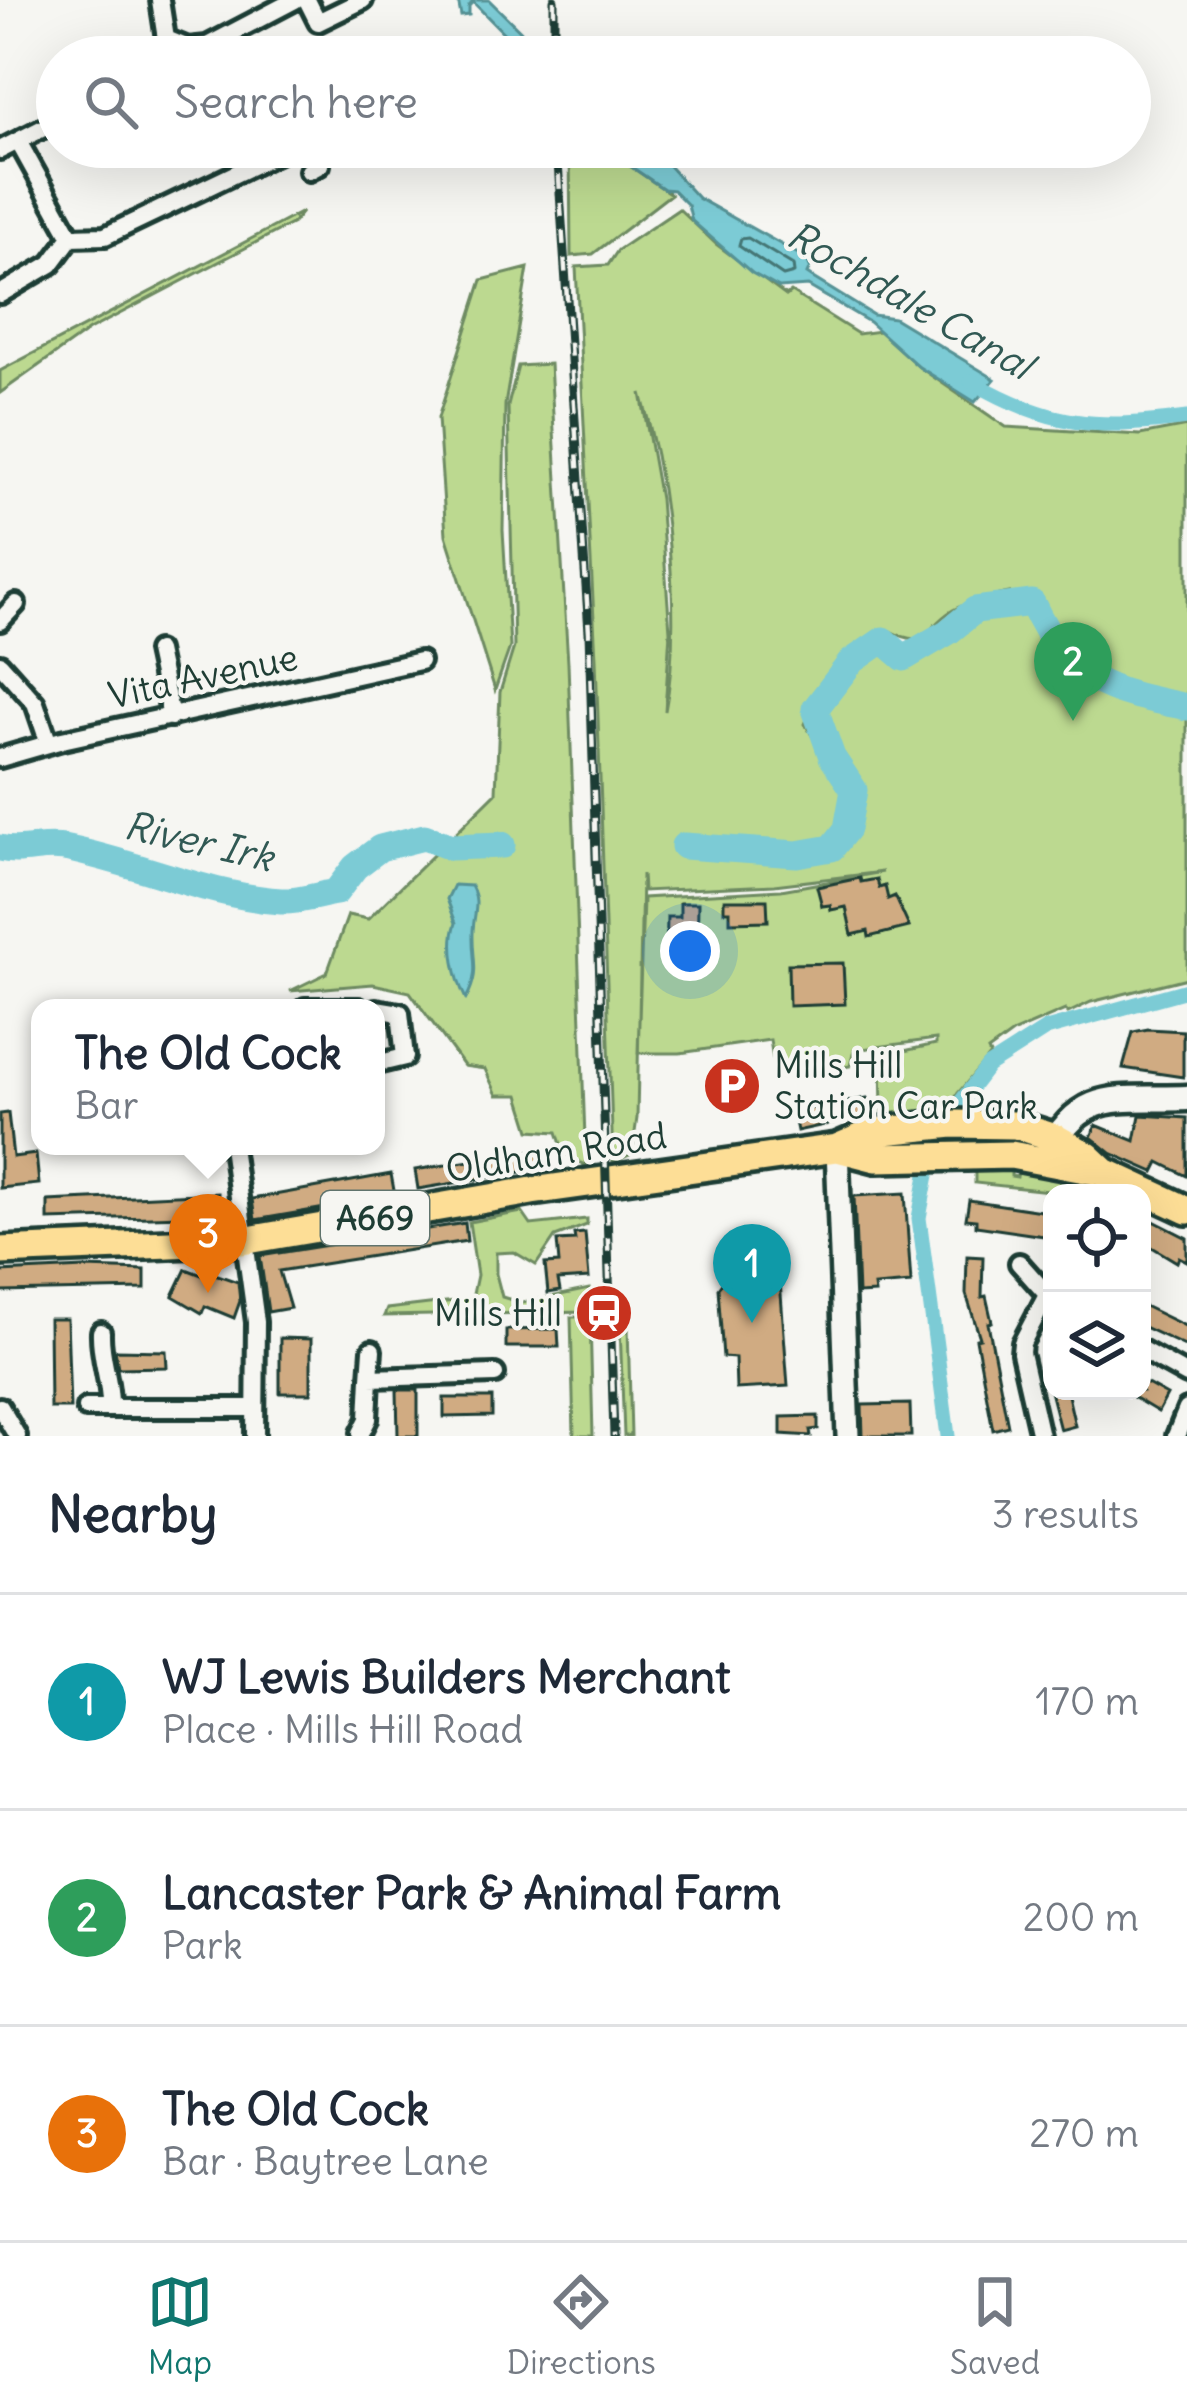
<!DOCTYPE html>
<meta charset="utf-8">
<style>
:root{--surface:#fff;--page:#f6f6f7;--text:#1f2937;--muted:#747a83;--line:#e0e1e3;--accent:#0f766e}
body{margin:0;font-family:Delius,sans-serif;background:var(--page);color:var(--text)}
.controls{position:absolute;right:36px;bottom:36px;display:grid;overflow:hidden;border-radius:24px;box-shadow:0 12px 48px #0002}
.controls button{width:108px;height:108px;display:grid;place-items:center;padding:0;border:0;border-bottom:3px solid var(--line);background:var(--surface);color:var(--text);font:60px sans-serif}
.you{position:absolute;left:690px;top:951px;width:42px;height:42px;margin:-30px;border:9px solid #fff;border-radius:50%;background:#1a73e8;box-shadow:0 0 0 18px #1a73e833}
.badge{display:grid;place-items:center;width:78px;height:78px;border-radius:50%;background:var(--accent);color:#fff;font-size:39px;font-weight:700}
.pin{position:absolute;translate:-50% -99px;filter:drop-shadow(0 3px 6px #0008)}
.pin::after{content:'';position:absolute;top:63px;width:42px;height:36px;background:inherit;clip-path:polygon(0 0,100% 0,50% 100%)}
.popup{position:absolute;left:31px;top:999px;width:354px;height:156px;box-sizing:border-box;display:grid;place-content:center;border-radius:24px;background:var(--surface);filter:drop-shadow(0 3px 9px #0005);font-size:39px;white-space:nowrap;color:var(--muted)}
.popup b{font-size:45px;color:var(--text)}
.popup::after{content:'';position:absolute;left:50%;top:100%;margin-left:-24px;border:24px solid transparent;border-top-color:var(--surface)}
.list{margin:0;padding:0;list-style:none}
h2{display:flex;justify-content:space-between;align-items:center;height:156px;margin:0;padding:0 48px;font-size:51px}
h2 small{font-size:39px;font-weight:400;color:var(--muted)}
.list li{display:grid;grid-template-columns:78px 1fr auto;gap:36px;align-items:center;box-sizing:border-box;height:216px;padding:0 48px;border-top:3px solid var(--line)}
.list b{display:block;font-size:45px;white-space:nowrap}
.list p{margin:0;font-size:39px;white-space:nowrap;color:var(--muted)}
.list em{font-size:39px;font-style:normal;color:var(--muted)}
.icon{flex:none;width:66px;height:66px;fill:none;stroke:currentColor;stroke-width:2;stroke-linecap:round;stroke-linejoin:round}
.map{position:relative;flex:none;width:1187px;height:1436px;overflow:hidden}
.search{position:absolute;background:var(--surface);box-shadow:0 12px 48px #0002;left:36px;right:36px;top:36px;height:132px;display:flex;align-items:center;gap:30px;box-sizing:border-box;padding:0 42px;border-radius:66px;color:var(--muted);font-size:45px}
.sheet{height:804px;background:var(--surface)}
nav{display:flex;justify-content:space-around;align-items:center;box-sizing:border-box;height:168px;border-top:3px solid var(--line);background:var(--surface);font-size:33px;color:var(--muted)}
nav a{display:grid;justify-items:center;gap:6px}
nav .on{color:var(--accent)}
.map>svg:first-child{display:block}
.green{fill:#bcd990;stroke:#6e8b62;stroke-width:3;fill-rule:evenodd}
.water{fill:#7bcbd5;stroke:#569295;stroke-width:3}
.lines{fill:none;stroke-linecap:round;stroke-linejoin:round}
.shore{stroke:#447674;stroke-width:3}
.canal{stroke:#7bcbd5;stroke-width:15}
.river{stroke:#7bcbd5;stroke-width:27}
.building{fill:#d0ab82;stroke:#1f3d34;stroke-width:3}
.minor-casing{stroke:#1f3d34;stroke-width:26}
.tertiary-casing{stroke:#1f3d34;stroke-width:30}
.secondary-casing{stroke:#1f3d34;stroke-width:33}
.primary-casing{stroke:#1f3d34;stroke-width:36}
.minor{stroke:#f6f6f2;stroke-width:16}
.tertiary{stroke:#f6f6f2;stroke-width:21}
.secondary{stroke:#f6f6f2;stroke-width:24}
.primary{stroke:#fdde96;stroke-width:27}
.rail-casing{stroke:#1f3d34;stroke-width:9}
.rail{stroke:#f6f6f2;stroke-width:4.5;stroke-dasharray:14;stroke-linecap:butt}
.labels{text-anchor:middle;stroke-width:9;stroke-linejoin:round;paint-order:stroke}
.shield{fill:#f6f6f2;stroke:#60746d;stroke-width:3}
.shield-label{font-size:33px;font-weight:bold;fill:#1f3d34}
.street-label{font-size:36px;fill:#1f3d34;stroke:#f6f6f2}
.poi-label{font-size:36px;fill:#1f3d34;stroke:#f6f6f2;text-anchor:start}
.water-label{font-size:39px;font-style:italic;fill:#315954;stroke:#f6f6f2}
</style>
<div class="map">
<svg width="1187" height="1436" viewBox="0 0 1187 1436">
<rect width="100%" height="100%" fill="#f6f6f2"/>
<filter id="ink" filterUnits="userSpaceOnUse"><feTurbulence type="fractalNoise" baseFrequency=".00833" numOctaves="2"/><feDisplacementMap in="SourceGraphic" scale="24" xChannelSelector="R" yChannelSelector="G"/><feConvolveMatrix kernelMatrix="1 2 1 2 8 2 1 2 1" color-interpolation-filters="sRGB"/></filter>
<g filter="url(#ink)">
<!-- green -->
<path class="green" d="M570,147H602L671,194L593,254L571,256Z
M679,209L716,244L786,296L791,292L858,334L879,331L919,367L1006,427L1140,435L1187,426V978L1091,1002L1068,1013L1065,1010L1014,1032L988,1051L990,1055L943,1111L882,1115L881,1056L936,1044V1039L854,1050L850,1066L776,1078L770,1040L680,1053H638L643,898L781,890L883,872L774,885L643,891L642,874L637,1118L632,1154L613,1162L596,659L576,267L608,265L618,250ZM641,393C667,483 683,619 665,711L670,631L660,499ZM1009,593L1005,611L980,613L950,638L905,661L881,647L854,664L824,707L826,726L819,729L814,739L805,724C827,676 835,648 888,630C931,652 922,628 953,610C968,602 993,596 1009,593Z
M302,212L293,223L89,330L0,393V371Z
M528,268L505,405L503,530L510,647L495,690L446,535L438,418L482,280Z
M550,364L568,663L586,1166L564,1153L557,1132L530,1130L519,1095H497L485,1069L464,1066L410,992L373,984L290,991L327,973L348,915L368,919L496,793L500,692L514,647L508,406L518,366Z
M975,1169L1011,1170V1176L1017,1177L1018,1171L1072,1181L1067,1193L975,1183Z
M522,1212L531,1225L587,1219V1225L555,1237L536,1265L514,1252L496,1253V1274L502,1297L522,1303L589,1289V1312L384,1316L387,1309L472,1299L477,1275L469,1222Z
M571,1317H590L593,1436H574Z
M620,1326H628L631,1436H624Z"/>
<!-- water -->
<path class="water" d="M458,0H489L547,57H527L473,2L469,6V15L461,16Z
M602,147H652L698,198L807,259L810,267L807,274L813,278L873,315L894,318L995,379L975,402L919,367L869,322L808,286L779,288L752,273L692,221L688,205L673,190L664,189Z
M454,885L471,886C481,903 473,915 473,933C472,962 481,970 466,999C455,978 448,945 456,923L447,899Z"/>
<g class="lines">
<!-- shore -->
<path class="shore" d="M748,238L793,265L794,273L783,276L739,246L741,239Z"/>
<!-- canal -->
<path class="canal" d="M971,381C1051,427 1096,430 1187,418
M948,1436L919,1218L927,1175L962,1100L988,1066L1046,1029L1187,990"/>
<!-- river -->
<path class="river" d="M684,846L797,854L832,848L847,829L854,790L832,757L815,709L851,662L883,640L904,658L948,632L975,610L1032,603C1069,682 1106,691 1187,707
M0,848C21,854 42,844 64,848C137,862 207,896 281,901C298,902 318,895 336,892L355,867L380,848L424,837L451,847L502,845"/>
</g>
<!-- building -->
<path class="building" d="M860,878L861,882L877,879L879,888L885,886L888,899L895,896L909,927L869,937L868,931L852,935L846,907L831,910L830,905L822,906L817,887Z
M724,900H767L768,921L730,922V911H724Z
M680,903H698L697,966H666L667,917H680Z
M843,963L845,1004L789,1006L788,964Z
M1148,1029L1183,1031V1077L1123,1068L1133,1032Z
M867,1098L870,1115L797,1131L793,1112Z
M8,1113L13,1157L36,1154L39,1184L0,1188V1114Z
M1140,1115L1187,1118V1176L1159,1162L1154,1172L1111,1153L1091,1137L1096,1125L1135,1141Z
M536,1150L545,1168L418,1189L415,1170Z
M391,1174L395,1196L255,1220L252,1199Z
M218,1193V1215L48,1220V1201Z
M905,1193L911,1283L874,1286L875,1293L858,1294L854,1196Z
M969,1200L1048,1212L1044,1236L976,1226V1220L966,1219Z
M1142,1215L1187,1238V1261L1179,1257L1177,1262L1142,1241Z
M465,1223L467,1241L279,1271L290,1308L268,1312L260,1256Z
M585,1233L589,1278L558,1280L560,1291L548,1293L545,1264L559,1263L557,1241L575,1240L574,1234Z
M967,1256L983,1257L982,1297L986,1296L992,1322L988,1323L1008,1426L993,1430L976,1339L980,1338L966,1294Z
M85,1268L145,1270V1289L0,1292V1272Z
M779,1268L788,1386L736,1389L735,1358L723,1357L718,1288L730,1272Z
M186,1269L207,1277L209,1272L238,1282L240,1301L234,1318L205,1306L202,1313L173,1296Z
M1142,1305L1187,1327V1347L1142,1326Z
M49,1319H67L70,1408H50Z
M558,1329L559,1347H506V1330Z
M280,1338L311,1339V1393H280Z
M115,1350L166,1351L167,1367L118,1368Z
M1142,1381L1167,1395L1158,1412L1123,1391H1142Z
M397,1390H418V1436H398Z
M1050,1391H1067L1075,1426L1060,1430Z
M444,1398H492V1416L444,1417Z
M910,1404L911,1436H863L862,1405Z
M818,1416V1429L810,1430L811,1436L781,1434V1417Z"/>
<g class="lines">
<defs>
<path id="minor" d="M307,0L318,22L363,0
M166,39L188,48L207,46L295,0
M157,57L166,39L160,0
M18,141L71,237
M307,147L320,165L309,171
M0,150L57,121
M0,294L51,264L71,237L105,236L291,147
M0,621L16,604
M157,651L171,717
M0,664L35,703L49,744
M0,758L62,740L420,661
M305,1008H359
M376,1009L400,1013L405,1057L376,1064
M232,1146L256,1322L255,1436
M1019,1263L1052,1300
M101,1332C100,1359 111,1381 110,1407
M1142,1350L1187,1375
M370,1378L372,1350
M0,1407L17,1436
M86,1408H254
M361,1433L368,1419L370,1378L495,1374
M1040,1436L1021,1353L1022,1343L1046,1297
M1176,1436L1187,1409"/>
<path id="tertiary" d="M837,1148L848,1436"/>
<path id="secondary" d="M1047,1155C1082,1086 1118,1101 1187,1098"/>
<path id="primary" d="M837,1148L876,1158L1011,1155L1101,1172
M0,1251L242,1241L532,1191L837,1148L874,1132L953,1124L1015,1125L1056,1138L1088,1156L1105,1172L1187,1210"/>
</defs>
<!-- minor casing -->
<use href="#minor" class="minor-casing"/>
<!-- tertiary casing -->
<use href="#tertiary" class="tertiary-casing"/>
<!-- secondary casing -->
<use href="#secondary" class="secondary-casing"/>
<!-- primary casing -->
<use href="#primary" class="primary-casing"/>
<!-- minor -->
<use href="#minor" class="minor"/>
<!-- tertiary -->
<use href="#tertiary" class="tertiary"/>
<!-- secondary -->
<use href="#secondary" class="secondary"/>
<!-- primary -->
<use href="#primary" class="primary"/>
<defs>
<path id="rail" d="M554,0V57
M557,147L589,632L614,1436"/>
</defs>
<!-- rail casing -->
<use href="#rail" class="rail-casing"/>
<!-- rail -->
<use href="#rail" class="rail"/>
</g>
</g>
<!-- icons -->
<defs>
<symbol id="parking-disc" viewBox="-11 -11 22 22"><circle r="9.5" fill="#c8321e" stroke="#f6f6f2"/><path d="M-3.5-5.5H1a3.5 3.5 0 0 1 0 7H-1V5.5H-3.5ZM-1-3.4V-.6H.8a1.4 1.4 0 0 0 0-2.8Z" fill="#fff"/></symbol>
<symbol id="station-disc" viewBox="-11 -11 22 22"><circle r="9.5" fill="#c8321e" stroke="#f6f6f2"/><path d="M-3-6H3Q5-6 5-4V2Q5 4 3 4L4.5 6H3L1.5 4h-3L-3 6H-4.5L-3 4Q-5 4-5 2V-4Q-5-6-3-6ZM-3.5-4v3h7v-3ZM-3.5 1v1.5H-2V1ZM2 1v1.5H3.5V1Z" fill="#fff"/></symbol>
</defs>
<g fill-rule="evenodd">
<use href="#parking-disc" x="699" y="1053" width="66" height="66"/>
<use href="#station-disc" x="571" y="1280" width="66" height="66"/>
</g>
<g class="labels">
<!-- shield labels -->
<rect class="shield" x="321" y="1191" width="108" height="54" rx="9"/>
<g class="shield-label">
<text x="375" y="1230">A669</text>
</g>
<!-- street labels -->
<g class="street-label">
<text transform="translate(203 676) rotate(-12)" y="13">Vita Avenue</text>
<text transform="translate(556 1152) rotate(-9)" y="13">Oldham Road</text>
</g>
<!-- poi labels -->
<g class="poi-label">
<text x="774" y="1078">Mills Hill<tspan x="774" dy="41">Station Car Park</tspan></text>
<text x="562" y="1326" text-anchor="end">Mills Hill</text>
</g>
<!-- water labels -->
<g class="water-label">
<text transform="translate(910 300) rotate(30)" y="14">Rochdale Canal</text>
<text transform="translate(199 841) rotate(13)" y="14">River Irk</text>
</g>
</g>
</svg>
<div class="controls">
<button><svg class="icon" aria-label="locate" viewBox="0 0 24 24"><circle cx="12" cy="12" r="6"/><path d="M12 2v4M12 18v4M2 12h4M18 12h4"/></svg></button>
<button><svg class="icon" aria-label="layers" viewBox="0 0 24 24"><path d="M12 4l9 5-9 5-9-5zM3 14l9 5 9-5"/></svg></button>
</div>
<div class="you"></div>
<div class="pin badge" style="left:752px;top:1323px;background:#0f9aa8">1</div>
<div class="pin badge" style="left:1073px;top:721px;background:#2e9e5b">2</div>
<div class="pin badge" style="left:208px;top:1293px;background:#e8710a">3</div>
<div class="popup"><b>The Old Cock</b>Bar</div>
<div class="search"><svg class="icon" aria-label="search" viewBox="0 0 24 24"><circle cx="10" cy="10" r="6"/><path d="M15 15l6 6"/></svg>Search here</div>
</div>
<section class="sheet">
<h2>Nearby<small>3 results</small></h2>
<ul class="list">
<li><span class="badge" style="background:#0f9aa8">1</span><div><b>WJ Lewis Builders Merchant</b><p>Place · Mills Hill Road</p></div><em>170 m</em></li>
<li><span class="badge" style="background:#2e9e5b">2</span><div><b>Lancaster Park &amp; Animal Farm</b><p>Park</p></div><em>200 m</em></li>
<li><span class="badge" style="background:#e8710a">3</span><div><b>The Old Cock</b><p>Bar · Baytree Lane</p></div><em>270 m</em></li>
</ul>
</section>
<nav>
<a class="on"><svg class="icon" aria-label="map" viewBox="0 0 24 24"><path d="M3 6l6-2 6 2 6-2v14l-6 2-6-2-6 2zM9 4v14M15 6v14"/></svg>Map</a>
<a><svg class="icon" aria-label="directions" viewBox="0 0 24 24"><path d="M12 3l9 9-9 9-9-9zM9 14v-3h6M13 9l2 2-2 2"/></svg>Directions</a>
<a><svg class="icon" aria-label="saved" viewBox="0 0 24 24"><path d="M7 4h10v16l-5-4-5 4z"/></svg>Saved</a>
</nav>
